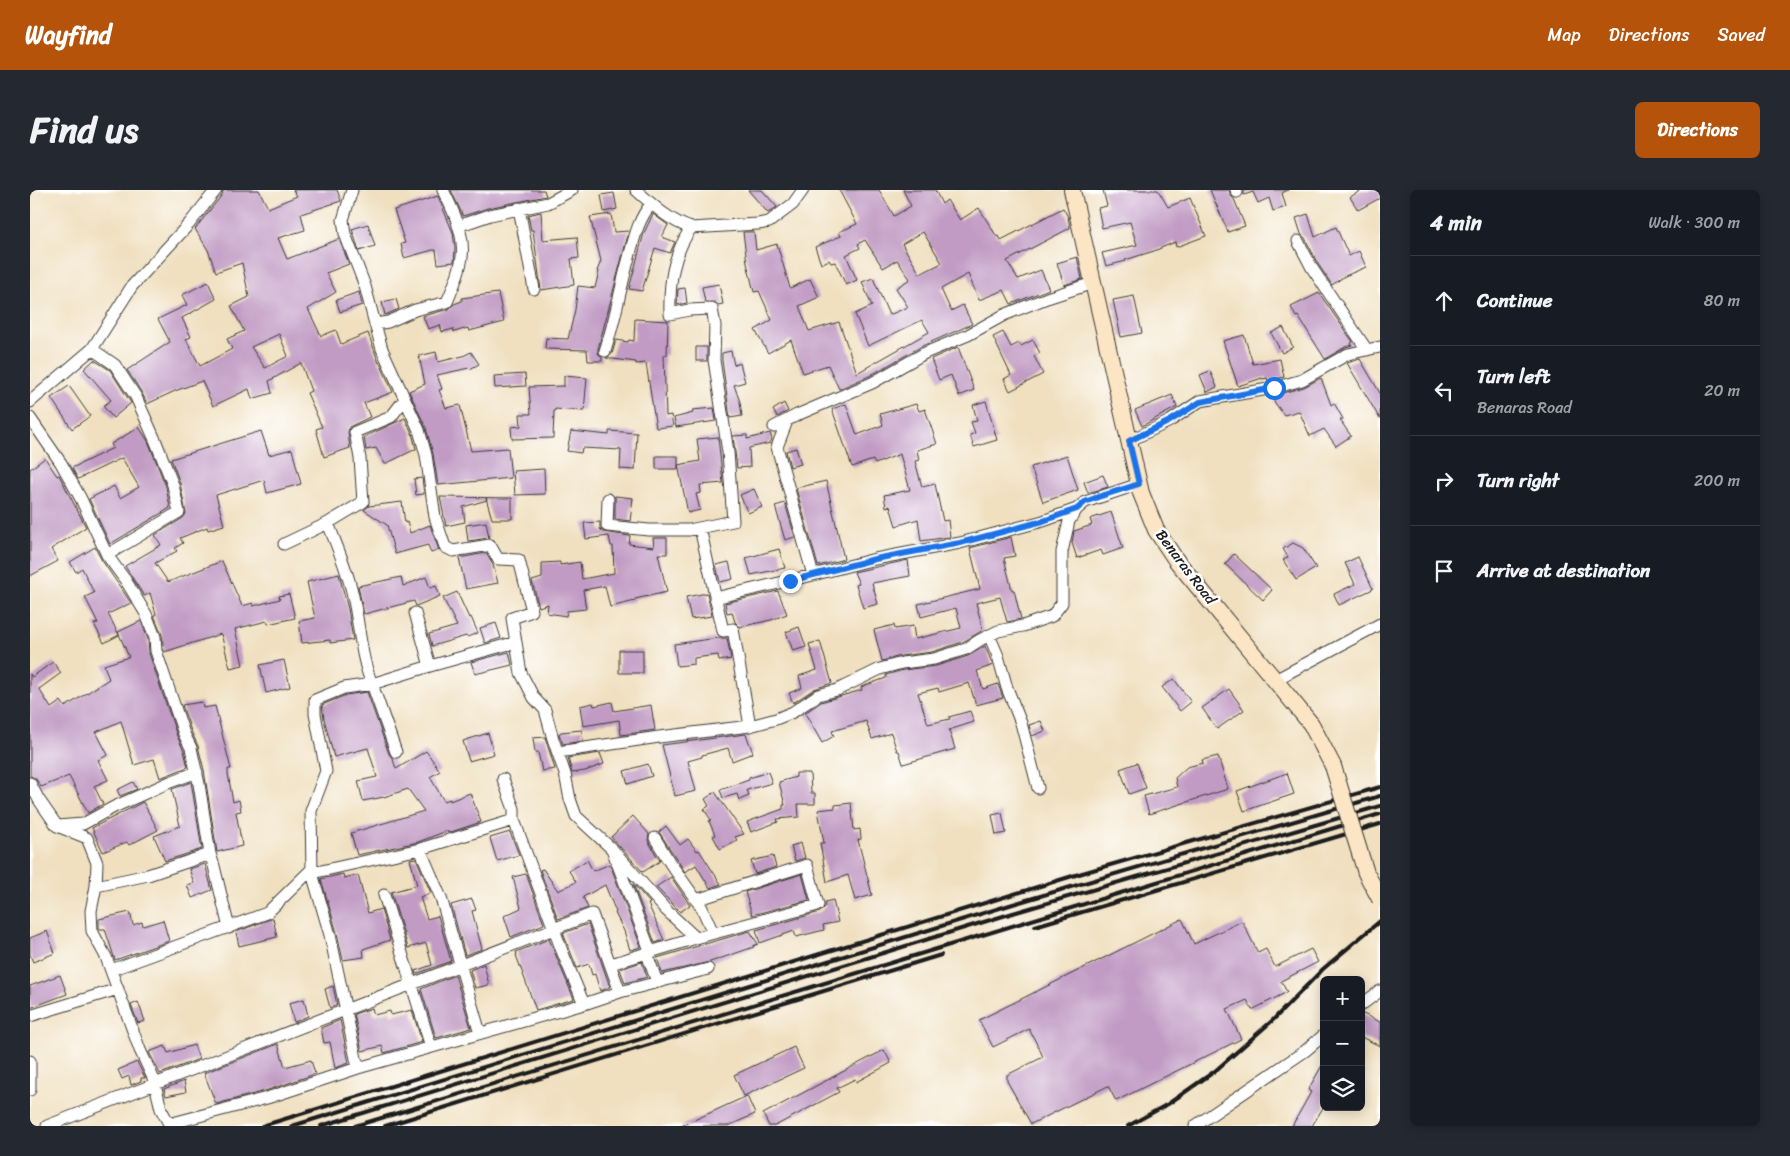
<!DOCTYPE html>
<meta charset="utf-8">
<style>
:root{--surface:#171b24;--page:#242831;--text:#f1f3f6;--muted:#9ea1a6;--line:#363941;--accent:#b45309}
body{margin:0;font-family:Sriracha,sans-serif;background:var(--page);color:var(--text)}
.controls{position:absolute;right:15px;bottom:15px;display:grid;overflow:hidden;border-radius:8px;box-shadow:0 2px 12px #0003}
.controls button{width:45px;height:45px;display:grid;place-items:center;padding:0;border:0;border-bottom:1px solid var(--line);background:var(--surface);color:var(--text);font:25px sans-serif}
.stop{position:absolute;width:15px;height:15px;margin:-11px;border:4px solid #1a73e8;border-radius:50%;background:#fff}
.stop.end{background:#1a73e8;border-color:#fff;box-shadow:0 1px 5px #0008}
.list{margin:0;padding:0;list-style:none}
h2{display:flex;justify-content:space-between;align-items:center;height:65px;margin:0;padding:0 20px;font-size:21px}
h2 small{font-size:16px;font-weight:400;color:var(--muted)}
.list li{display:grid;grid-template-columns:32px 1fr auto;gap:15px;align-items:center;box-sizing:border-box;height:90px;padding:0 20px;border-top:1px solid var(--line)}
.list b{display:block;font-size:19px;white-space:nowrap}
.list p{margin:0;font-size:16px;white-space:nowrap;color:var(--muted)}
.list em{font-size:16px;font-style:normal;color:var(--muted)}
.icon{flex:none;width:28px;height:28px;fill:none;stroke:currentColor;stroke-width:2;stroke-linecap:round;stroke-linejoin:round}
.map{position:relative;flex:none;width:1350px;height:936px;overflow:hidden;border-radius:8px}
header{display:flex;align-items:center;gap:30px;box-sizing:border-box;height:70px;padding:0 25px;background:var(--accent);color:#fff}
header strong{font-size:24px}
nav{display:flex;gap:28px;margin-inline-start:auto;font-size:18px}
.intro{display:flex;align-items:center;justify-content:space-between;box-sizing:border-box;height:120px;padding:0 30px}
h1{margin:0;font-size:35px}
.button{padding:12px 22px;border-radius:8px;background:var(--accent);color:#fff;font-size:18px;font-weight:700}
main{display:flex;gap:30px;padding:0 30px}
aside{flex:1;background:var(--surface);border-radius:8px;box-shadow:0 2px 12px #0003}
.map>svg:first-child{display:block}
.building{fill:#c19bc4;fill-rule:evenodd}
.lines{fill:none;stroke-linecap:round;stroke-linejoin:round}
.minor-casing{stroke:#3c3935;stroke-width:13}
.secondary-casing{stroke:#3c3935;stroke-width:18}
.minor{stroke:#fff;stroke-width:11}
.secondary{stroke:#fce5c4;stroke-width:16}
.rail{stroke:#1c1c1c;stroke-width:4}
.secondary-bridge-casing{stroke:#3c3935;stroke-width:18;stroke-linecap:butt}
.secondary-bridge{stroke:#fce5c4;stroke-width:16}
.route{stroke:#1a73e8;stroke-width:6}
.labels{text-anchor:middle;stroke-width:5;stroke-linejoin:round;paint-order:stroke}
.street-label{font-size:15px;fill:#1c1c1c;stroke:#fff}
</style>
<header>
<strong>Wayfind</strong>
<nav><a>Map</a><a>Directions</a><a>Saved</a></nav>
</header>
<div class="intro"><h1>Find us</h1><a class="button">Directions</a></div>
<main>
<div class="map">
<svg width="1350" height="936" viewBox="0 0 1350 936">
<rect width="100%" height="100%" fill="#fff"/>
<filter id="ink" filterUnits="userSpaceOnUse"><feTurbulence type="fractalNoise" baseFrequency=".02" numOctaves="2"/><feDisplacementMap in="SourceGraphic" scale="10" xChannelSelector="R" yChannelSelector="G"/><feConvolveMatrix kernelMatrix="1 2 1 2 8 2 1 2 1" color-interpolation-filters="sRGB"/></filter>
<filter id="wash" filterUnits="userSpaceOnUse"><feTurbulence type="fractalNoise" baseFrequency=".0096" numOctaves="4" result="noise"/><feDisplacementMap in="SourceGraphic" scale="20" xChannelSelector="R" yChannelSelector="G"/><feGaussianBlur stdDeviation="1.12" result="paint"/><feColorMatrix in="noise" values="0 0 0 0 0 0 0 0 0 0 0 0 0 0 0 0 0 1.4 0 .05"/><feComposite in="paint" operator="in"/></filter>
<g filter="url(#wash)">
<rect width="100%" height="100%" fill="#f0e0c0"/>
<g id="blocks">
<!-- building -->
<path class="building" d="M193,0H229L238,18L267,6L263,0H307L311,11L271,24L275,40L248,48L257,69L309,49L319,74L296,83L306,102L278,119L291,146L306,140L311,154L338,143L349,173H350L363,202L334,213L340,227L319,237L318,243L320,258L294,267L286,239L292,237L277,203L281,201L271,173L239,191L242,203L222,209L219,199L183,216L172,191L145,201L117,214L112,203L97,180L140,152L128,129L157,115L152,105L178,92L186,109L152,128L161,147L156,149L170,176L202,159L197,149L214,141L201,116L219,107L212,73L186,82L178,60L165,39L192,5ZM249,144L258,166L235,178L221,157Z
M421,0H514L516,6L458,18L433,26Z
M718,0H732L747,17L738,23Z
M809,0H849L864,26L881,16L873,0H905L912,14L917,10L930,30L949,18L967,47L969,46L971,50L1033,18L1038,27L1040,38L977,71L988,89L1011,80L1019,99L981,114L974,100L949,110L938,84L911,99L921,121L933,115L942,134L892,156L839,186L809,199L798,175L773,183L761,150L738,163L725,140L742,130L729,101L724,102L717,73L713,42H724L726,60L747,54L760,98L780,89L789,107L769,116L779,141L809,132L827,183L899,142L892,130L838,156L825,124L842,116L832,92L843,88L859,125L878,117L866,98L880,89L867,70L853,78L835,50L828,54L830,58L816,65L827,90L816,95L805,72L801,73L799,70L791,74L785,57L811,46L809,42L827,34ZM893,42L912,73L890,84L872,54Z
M1073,0H1128L1138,17L1160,8L1176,46L1146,57L1145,52L1124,61L1095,70L1096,71L1076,76L1072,63L1107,55L1100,32L1072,38L1068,18L1077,16Z
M1180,0H1199L1201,6L1204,9L1215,36L1198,42Z
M1214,0H1258L1252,3L1256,17L1243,21L1239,8L1228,13L1223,2L1214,5Z
M1332,0H1350V8L1328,20L1320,7Z
M584,3L587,19L574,22L571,5Z
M408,6L423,43L425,58L424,72L408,74L406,60H403L374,68L371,54L375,53L364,20Z
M511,22L513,50L547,47L549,68L541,69L544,95L511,100L503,40H501L498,25Z
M581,24L584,42L599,41L568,159V163L572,168V171H558L557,160L515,159L516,148L538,149L545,120L548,96L565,98L569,81H567L571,71L560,27Z
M623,24L638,35L632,47L645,52L640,63L625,58L612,101L599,99L614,43Z
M1278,24L1285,47L1306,37L1319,66L1329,61L1336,77L1315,86L1302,95L1288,74L1275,48L1271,44L1266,28Z
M338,34L345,56L329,61L322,39Z
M1047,67L1052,89L1034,95L1027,73Z
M689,94L693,114L688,115L685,112H675L672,97Z
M655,98L657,113L647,115L648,99Z
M329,102L332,115L310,122L306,110Z
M468,103L474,132L439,141L438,138L424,142L423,139L412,142L410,135L398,139L393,126L419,119L424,114L432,111V108Z
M1289,103L1323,152L1321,153L1322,155L1315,157L1295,169L1268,126L1266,127L1261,117Z
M1104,106L1112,143L1091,147L1083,110Z
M366,109L369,119L355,125L352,112Z
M605,129L638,131L637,165H634L636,226L641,225L643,236L626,238L616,173L606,174V172L576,168L582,164L586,150L598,152L599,150L604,151Z
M1253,137L1263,157L1252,163L1241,143Z
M973,142L981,157L989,153L991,156L1003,150L1010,163L1004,166L1013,184L980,201L974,189L981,185L963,147Z
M1214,145L1223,174L1250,169L1254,187L1238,191L1237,188L1232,189V188L1208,196L1193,151Z
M666,157H677V171H666Z
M928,157L944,200L929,206L921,185L909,190L901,169Z
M701,161L704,175L710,173L715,192L704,195L710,212L712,226L700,228L692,170V163Z
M406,162L408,172L433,166L441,162L449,174L440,179L439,178L407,185L412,199L409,200L416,218L430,215L441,261L478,258L481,288L408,295L403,264L396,238L379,201L395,194L389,166Z
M1330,169L1350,203V229L1317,173Z
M64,170L80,180L101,213L83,228L73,216L81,210L54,179Z
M1180,181L1187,197L1177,202L1170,185Z
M495,184L496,196L465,198L464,186Z
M534,186L557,188L554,221L525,219V221H524L523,248L482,249L481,237L491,236L490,224H501L499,197L534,196Z
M1291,188L1301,215L1304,213L1313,229L1310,230L1321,246L1306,256L1294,239L1280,246L1269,221L1254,225L1245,213L1242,206L1274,197Z
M39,196L60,226L42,239L21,208Z
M1142,205L1147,217L1112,236L1105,220Z
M956,211L967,250L944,257L940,245L945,243L941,232L947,231L943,215Z
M754,213L758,221L747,227L743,220Z
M816,214L827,245L853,235L850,224L886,214L889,221L895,219L907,254L887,260L889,270L885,271L892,297L905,294L913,331L918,330L920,347L891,351L888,329L866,336L860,316L856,317L854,305L880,300L870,264L845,274L843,270L822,277L802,219Z
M684,218L686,231L646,237L644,228L663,223L662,220Z
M375,228L382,243L386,259L355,274L346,258L336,260L334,247Z
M109,237L118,251L136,297L140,318L80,354L59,309L84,296L90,308L109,297L92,268L48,289L42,278L83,258L81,254Z
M231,241L239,265L262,259L271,294L237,303L234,290L186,305L194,335L178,340L177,337L150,348L153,353L145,358L147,361L125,373L138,392L192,371L212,416L223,413V416L250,409L249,406L259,404L265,428L238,434L237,431L205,439L213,475L200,478L191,444L134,462L132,445L124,425L126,424L120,403L114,406L95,376L131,355L125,345L153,328L156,324L150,293L141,269Z
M541,241L579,245V241L607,243L605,280L590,279L591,260L552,258L551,263L537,261Z
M740,243L742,249L740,253L719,258L720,277L707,278L703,246L717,245V249Z
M688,247L693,293L670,295L671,303L666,304L670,320L658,323L648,275L670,271L667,249Z
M766,258L771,274L760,277L756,261Z
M1037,265L1048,300L1013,312L1001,277Z
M626,266H648V279H626Z
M15,268L27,286L29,285L56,337L21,359L28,371L0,386V279Z
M514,279L515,304L485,305L483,281Z
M1073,285L1078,297L1058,303L1054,292Z
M392,288L394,304L386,305L384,289Z
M796,291L814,369L788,376L766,298Z
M724,299L732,317L718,323L710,305Z
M585,306L603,308L600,331L585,329Z
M410,307L482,308V329H462L456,308L457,310L433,317L435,332L416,336Z
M372,312L375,333L377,332L380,343L400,335L409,360L401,363L398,355L365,364L357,335L334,320L339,316Z
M755,313L765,347L755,350L745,316Z
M1081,322L1093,358L1073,365L1071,360L1047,368L1042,353L1044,341L1062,335L1060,329Z
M456,332L459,348L438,351L436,335Z
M570,332V339L573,342L600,346L599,354L624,357L623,348H637V364H628L637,402L605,409V411L580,417L575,396L553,400L556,419L537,421L536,426L517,423L518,414L509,417L502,391L512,388V373L530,372V375L550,372L552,389L584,383L583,356H581L579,346L556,349L554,333Z
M981,347L985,366L974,368L982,400H984L991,429L977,432L970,407L946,413L953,440L933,452L902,462L871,466L852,471L844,440L864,435L865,439L883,436L885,449L931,438L926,418L891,427L888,414L950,399L940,358Z
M1263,353L1273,358L1286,378L1266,390L1253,370L1258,367L1253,359Z
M65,357L71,369L101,413L78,424L89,445L74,453L64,434L68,433L55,407L64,403L52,378L46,382L40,372Z
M749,359L755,378L721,385L716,368Z
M456,363L463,375L468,393L436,399L429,368Z
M1204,364L1242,400L1233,410L1195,374Z
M1328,367L1343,399L1309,415L1304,404L1325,394L1315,373Z
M878,370L880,386L842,393L848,414L833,418L826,395L829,394L824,382Z
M699,372L703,389L690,392L686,375Z
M309,384L318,419L323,450L300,453V450L272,453L269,431L285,428L277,392Z
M371,387L373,396L396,387L400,398L406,396L410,406L386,416L384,411L334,424L328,396Z
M748,401L757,424L741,430L710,437L705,432L702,422L697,423L695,413Z
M427,402L439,428L441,427L448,443L437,447L436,446L402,456L399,444L427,436L413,408Z
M677,403L682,426L661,429L656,407Z
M111,431L118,449L119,463L147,546L154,561L158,577L130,588L124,569L104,575L91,531L66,542L78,565L68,570L78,590L64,596L73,614L58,623L39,586L11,597L6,589L0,586V484L2,487L23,472L31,483L9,499L21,518L31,511L35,517L79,489L74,475L99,467L88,442Z
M466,433L471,448L455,453L450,438Z
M769,437L776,457L763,461L756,442Z
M688,448H697L701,469L689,471L688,465L664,468V474L647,476L644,454Z
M790,451L802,493L784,499L763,513L759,503L772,498L769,486L787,480L779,454Z
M955,456L963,475L947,481L953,499L968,494L973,508L946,515L939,493L909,502L908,498L888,503L898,534L920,529L919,527L940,521L944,532L919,540L925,559L873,574L869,561H867L861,543L842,549L836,531L802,541L804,546L792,553L775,523L791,512L832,500L831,497L856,488V485L873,480L906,476L938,466Z
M589,460H613V483H589Z
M479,462L482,475L445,484L441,472Z
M254,470L260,497L236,503L230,475Z
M1144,489L1161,512L1150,521L1132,497Z
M1199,499L1214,520L1187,539L1172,518Z
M337,502L359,564L363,569L366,579L396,561L410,581L400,587L414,611L420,609V611L440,603L451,632L418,643L417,641L388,652L327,665L321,643L394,621L378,599L354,607L333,611L328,591L347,587L338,558L304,567L294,529L292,515L316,505Z
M172,512L173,518L185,516L201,579H198V584L203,612L209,610L211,621L206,622L212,656L187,662L174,580L168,556L161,541L152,515Z
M582,512L584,521L621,515L625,540L591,545L589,530L553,536L550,516L563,513L564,516Z
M1011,531L1015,541L1002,546L999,535Z
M552,540L553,551L533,554L529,544L531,542Z
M458,543L464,564L439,571L433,551Z
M716,544L723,563L702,571L698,558L672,565V567L658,571L666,601L645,606L632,555Z
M515,547L525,579L512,581L508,562H505L503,548Z
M570,563L574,574L555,581L542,583L538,568Z
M1188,566L1198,599L1119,624L1114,606L1147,597L1145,588L1157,577L1173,573L1172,570Z
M1107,573L1116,598L1099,604L1090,579Z
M618,574L622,586L598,594L594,581Z
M738,582L742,593L717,600L719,606L709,610L707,604L693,608L690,600L719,590V588Z
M766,583H780L781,603H785V614H768L769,627L747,629L748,632L721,642L717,632L753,619V615H755L749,592L766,587Z
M1257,583L1264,604L1214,621L1207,601Z
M103,592L107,599L90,606L87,600Z
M161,592L172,659L135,671L124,646L150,636L142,599Z
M685,602L714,644L705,647L707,650L690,659L683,646L685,645L679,631L681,630L674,619L679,616L675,609Z
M113,612L128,640L99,655L97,652L73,662L62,638Z
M821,613L824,640L830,639L831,649L828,650L842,705L825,710L818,685L797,692L790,653H794L788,620L805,618V615Z
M972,623L976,643L966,645L962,625Z
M603,626L619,644L618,651L630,671L613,682L581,647Z
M636,636L650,655L658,649L667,661L669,660L691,694L680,698L666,675L655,682L629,642Z
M480,642L489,665L467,671L460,648Z
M771,653L775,668L765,671L761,656Z
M743,666L746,677L725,684L721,671Z
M386,668L401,703L390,707L397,729L408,726L421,771L386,784L385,781L402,775L396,753L378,758L361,702L387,695L380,669Z
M557,670L563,681L580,674L611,757L600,760L594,741L585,723L586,722L575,695L553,707L558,718L528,729L510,680L513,679L528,701L546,692L539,681Z
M175,674L182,700L162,708L157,695L164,693L159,679Z
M313,684L314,688L328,685L338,723L351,719L360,750L333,759L334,767L313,770L307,743L291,689Z
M496,684L514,734L481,747L474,726L491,718L483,687Z
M772,684L779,710L722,725L715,702Z
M641,687L660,715L650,722L626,697Z
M603,694L620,713L618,714L634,750L625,753Z
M442,709L446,720L442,721L452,759L435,765L421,715Z
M803,710L808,732L793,735L794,740L766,747L764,741L730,753L726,740L790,722L795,717V712Z
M100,722L103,735L112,732L113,736L133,730L139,751L85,770L75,739H69V729Z
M243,728L247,747L209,756L206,742Z
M1152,729L1164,754L1212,731L1228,763L1236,759L1245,777L1281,759L1288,772L1251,791L1257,802L1222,820L1217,810L1197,819L1211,849L1086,911L1078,896L1001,934L977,891V885L1013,867L1009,858L999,839L963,857L949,830Z
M558,734L580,797L570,801L565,784L562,785L559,774L547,778L533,743Z
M17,741L25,763L3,772L0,765V748Z
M720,741L728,754L723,756L724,757L680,772L632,783L627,768Z
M519,749L544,809L506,820L486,765H487L486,762Z
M612,772L617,787L595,793L590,779Z
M454,774L459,795L445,798L440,780Z
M30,785L37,804L0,818V796Z
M425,785L441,838L406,848L391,799Z
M303,796L307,815L300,818L295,799Z
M274,809L278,826L264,832L259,813Z
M108,812L115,831L108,833L101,815Z
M342,818L344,825L360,821L361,825L382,820L392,852L354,863L352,856L332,861L324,824Z
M1331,823L1350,832V856L1331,847Z
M310,830L319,873L305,878L300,852L294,853L291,838Z
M248,854L255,877L281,870L285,884L235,901L186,914L174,883Z
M164,855L169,869L130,884L119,862L135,856L138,863Z
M764,857L774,878L714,906L704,885Z
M854,860L861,873L826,892L825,889L807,898L809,902L745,936H739L733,924Z
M107,872L115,888H111V891L101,895L99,886L92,889L88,880Z
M1294,872V916L1282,936H1262L1281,902L1278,900Z
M154,891L156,902L136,906L134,899Z
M717,906L725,924L698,936H651Z"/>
</g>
</g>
<g filter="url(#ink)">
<use href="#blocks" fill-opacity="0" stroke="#3c3935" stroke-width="1"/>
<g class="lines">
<defs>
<path id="minor" d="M322,0L313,30L315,44L335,96L345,134L358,132L385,120L417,112C423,98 430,82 432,67C435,44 423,20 413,0
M606,0C623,15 639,31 661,38L728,34L739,32L763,14L773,0
M1206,0L1207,2
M489,18L504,99
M428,36L460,25L518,13L542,0
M1268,51L1282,78L1337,160
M345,134L352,159L389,240L396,265L405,327L415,357L423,361L460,355L468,369L489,370L502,421L482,428L491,483L504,508L515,520L523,549L535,584L540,609L546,626L582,659
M62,159L85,175L106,207L126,252L143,295L149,322L77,365
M575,161C585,131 590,100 598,71C604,50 607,31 621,14
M374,210L361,227L325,242L330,268L333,312L298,333C307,357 318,381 323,406C330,436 330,465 342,494L400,476
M0,212L62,159L102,96L159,34L186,0
M0,228L31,273L51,309L77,365L96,391L116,424L125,447L126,461L154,544L161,558L169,594L180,664L184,676L199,738
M757,231L747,257L783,385
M744,237L767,225L842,193L895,163L938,145L974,125L1017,108L1063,93
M1099,251L1140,231L1170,211L1244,198L1272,190L1318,164L1350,157
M578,309L577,336L619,340H659L703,331L698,262L684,170L685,135L682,119L659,120L640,124C639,92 643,65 661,38
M670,338L693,441L703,439L720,536L746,529L763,522L788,505L807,500L850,479L872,473L904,469L936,459L950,450L968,441L993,436L1022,426L1032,413V362L1039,331L1047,319L1055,312L1109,294
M254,354L298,333
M685,408L783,385L845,369L930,353L1013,331L1047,319
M385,423L400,476L486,452
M959,445L968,466L977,498L991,533L1008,598
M1245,490L1350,434
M528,562L629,547L720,536
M473,589L484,619V630L532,761L554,814
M0,593L9,610L27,636L53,634L84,617L140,592L167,582
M27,636L57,648L67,673L66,696L61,721L62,741L76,767L110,860L124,890L131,919L139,934L237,908L328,878L554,814L590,802L678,779
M625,648L640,673L672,718L683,743
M390,659L411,708L450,843
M282,683L390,659L484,630
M66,696L118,685L180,664
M354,705L401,857
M621,763L582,659L636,720L666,748
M617,764L627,792
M581,774L666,748L788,715L777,675L666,710
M81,780L237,723L282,679
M1331,815L1350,801
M0,826L88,799
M0,871V900
M328,878L300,745L282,683L281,621L296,581L285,524V510L314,498L342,494L366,562
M17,936L562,724L590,802
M1165,936L1275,861L1294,845"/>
<path id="secondary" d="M1042,0L1111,303L1126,340L1146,370L1281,534L1303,576"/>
</defs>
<!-- minor casing -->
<use href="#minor" class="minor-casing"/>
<!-- secondary casing -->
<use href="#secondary" class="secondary-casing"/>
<!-- minor -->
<use href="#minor" class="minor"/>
<!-- secondary -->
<use href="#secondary" class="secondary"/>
<!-- rail -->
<path class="rail" d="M1005,736L1350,634
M232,936L1049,684L1350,597
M262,936L983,714L1350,606
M291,936L983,723L1350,616
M325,936L1350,624
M355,936L911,765
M1098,936L1138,914L1185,881L1243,830L1293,779L1350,731"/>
<defs>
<path id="secondary-bridge" d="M1303,576L1336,683L1350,709"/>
</defs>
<!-- secondary-bridge casing -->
<use href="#secondary-bridge" class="secondary-bridge-casing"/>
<!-- secondary-bridge -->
<use href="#secondary-bridge" class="secondary-bridge"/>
</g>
</g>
<g class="lines" filter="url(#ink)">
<!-- route -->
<path class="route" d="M760,391L845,369L930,353L1013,331L1047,319L1055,312L1068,307L1109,294L1099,251L1140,231L1170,212L1244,198"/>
</g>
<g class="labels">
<!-- street labels -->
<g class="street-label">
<text transform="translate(1156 377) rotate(53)" y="5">Benaras Road</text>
</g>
</g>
</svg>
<div class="controls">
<button>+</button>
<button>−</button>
<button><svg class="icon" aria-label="layers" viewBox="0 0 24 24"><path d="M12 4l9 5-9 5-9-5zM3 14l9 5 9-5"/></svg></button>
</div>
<div class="stop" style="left:1244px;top:198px"></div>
<div class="stop end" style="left:760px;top:391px"></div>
</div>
<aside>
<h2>4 min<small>Walk · 300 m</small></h2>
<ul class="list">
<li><svg class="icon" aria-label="ahead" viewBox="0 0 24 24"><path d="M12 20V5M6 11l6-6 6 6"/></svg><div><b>Continue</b></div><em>80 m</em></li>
<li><svg class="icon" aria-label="left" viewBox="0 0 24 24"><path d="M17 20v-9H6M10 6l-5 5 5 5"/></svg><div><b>Turn left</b><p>Benaras Road</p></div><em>20 m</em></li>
<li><svg class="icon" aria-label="right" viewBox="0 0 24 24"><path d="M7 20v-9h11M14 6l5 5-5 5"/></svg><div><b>Turn right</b></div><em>200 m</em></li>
<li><svg class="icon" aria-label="arrive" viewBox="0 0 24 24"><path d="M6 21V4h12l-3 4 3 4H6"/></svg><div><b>Arrive at destination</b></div></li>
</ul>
</aside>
</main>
